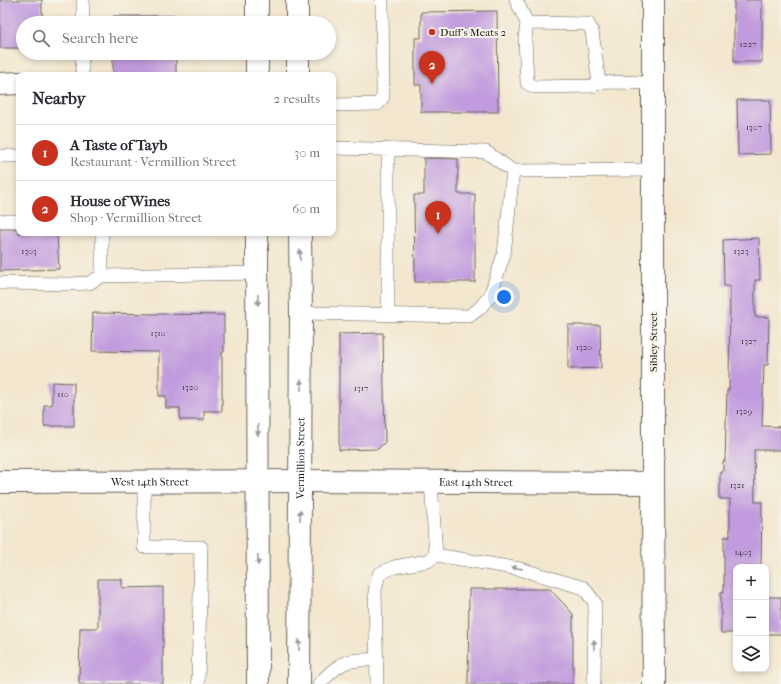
<!DOCTYPE html>
<meta charset="utf-8">
<style>
:root{--surface:#fff;--page:#f2f2f3;--text:#2b2b33;--muted:#7c7c81;--line:#e1e1e2;--accent:#c8321e}
body{margin:0;font-family:"IM FELL French Canon",serif;background:var(--page);color:var(--text)}
.controls{position:absolute;right:12px;bottom:12px;display:grid;overflow:hidden;border-radius:8px;box-shadow:0 2px 6px #0003}
.controls button{width:36px;height:36px;display:grid;place-items:center;padding:0;border:0;border-bottom:1px solid var(--line);background:var(--surface);color:var(--text);font:20px sans-serif}
.you{position:absolute;left:504px;top:297px;width:14px;height:14px;margin:-10px;border:3px solid #fff;border-radius:50%;background:#1a73e8;box-shadow:0 0 0 6px #1a73e833}
.badge{display:grid;place-items:center;width:26px;height:26px;border-radius:50%;background:var(--accent);color:#fff;font-size:13px;font-weight:700}
.pin{position:absolute;translate:-50% -33px;filter:drop-shadow(0 1px 2px #0008)}
.pin::after{content:'';position:absolute;top:21px;width:14px;height:12px;background:inherit;clip-path:polygon(0 0,100% 0,50% 100%)}
.list{margin:0;padding:0;list-style:none}
h2{display:flex;justify-content:space-between;align-items:center;height:52px;margin:0;padding:0 16px;font-size:17px}
h2 small{font-size:13px;font-weight:400;color:var(--muted)}
.list li{display:grid;grid-template-columns:26px 1fr auto;gap:12px;align-items:center;box-sizing:border-box;height:56px;padding:0 16px;border-top:1px solid var(--line)}
.list b{display:block;font-size:15px;white-space:nowrap}
.list p{margin:0;font-size:13px;white-space:nowrap;color:var(--muted)}
.list em{font-size:13px;font-style:normal;color:var(--muted)}
.icon{flex:none;width:22px;height:22px;fill:none;stroke:currentColor;stroke-width:2;stroke-linecap:round;stroke-linejoin:round}
.map{position:relative;flex:none;width:781px;height:684px;overflow:hidden}
.search{position:absolute;background:var(--surface);box-shadow:0 2px 6px #0003;left:16px;top:16px;width:320px;height:44px;display:flex;align-items:center;gap:10px;box-sizing:border-box;padding:0 14px;border-radius:22px;color:var(--muted);font-size:15px}
.panel{position:absolute;background:var(--surface);box-shadow:0 2px 6px #0003;left:16px;top:72px;width:320px;height:164px;border-radius:8px}
.map>svg:first-child{display:block}
.building{fill:#c19bde}
.lines{fill:none;stroke-linecap:round;stroke-linejoin:round}
.lane-casing{stroke:#67635a;stroke-width:14}
.street-casing{stroke:#67635a;stroke-width:24}
.highway-casing{stroke:#67635a;stroke-width:24}
.lane{stroke:#fff;stroke-width:13}
.street{stroke:#fff;stroke-width:22}
.highway{stroke:#fff;stroke-width:22}
.oneway{fill:#999}
.poi-dot{fill:#c8321e;stroke:#f7f3e8;stroke-width:1.5}
.labels{text-anchor:middle;stroke-width:4;stroke-linejoin:round;paint-order:stroke}
.number-label{font-size:9px;fill:#453c4c}
.poi-label{font-size:11px;fill:#1c1c1c;stroke:#f7f3e8;text-anchor:start}
.street-label{font-size:11px;fill:#1c1c1c;stroke:#f7f3e8}
</style>
<div class="map">
<svg width="781" height="684" viewBox="0 0 781 684">
<rect width="100%" height="100%" fill="#f7f3e8"/>
<filter id="ink" filterUnits="userSpaceOnUse"><feTurbulence type="fractalNoise" baseFrequency=".025" numOctaves="2"/><feDisplacementMap in="SourceGraphic" scale="8" xChannelSelector="R" yChannelSelector="G"/><feConvolveMatrix kernelMatrix="1 2 1 2 8 2 1 2 1" color-interpolation-filters="sRGB"/></filter>
<filter id="wash" filterUnits="userSpaceOnUse"><feTurbulence type="fractalNoise" baseFrequency=".012" numOctaves="4" result="noise"/><feDisplacementMap in="SourceGraphic" scale="16" xChannelSelector="R" yChannelSelector="G"/><feGaussianBlur stdDeviation="0.9" result="paint"/><feColorMatrix in="noise" values="0 0 0 0 0 0 0 0 0 0 0 0 0 0 0 0 0 1.4 0 .05"/><feComposite in="paint" operator="in"/></filter>
<g filter="url(#wash)">
<rect width="100%" height="100%" fill="#f3e6ce"/>
<g id="blocks">
<!-- building -->
<path class="building" d="M0,0H42V23H23V48H0Z
M734,0H762V62H734Z
M497,11L498,112H421V85H415V38H421V12Z
M113,16H177V23H113Z
M113,53H176V75H113Z
M737,100H770L771,154L738,155Z
M424,158L458,159V194H475V282H415L414,195H424Z
M0,229H19V233H57L59,269L0,271Z
M759,238L760,280H755V317H769L768,365H764L762,426L781,427V450H754L755,502H762L761,567H736V633H721V592H724V537H730V499H720V471H723V461H725L727,390H729L730,286H724L723,240Z
M93,313L224,315V352H222V411H204V420H180V408H166V396H159V352L92,351Z
M568,325H600L601,368L568,369Z
M383,333L385,442L378,449L339,450V334Z
M52,382L74,383V426H44V405H52Z
M98,579H122V588L163,587V684H79L80,628H98Z
M469,589H550L573,614V684H468Z
M766,597H781V634H766Z"/>
</g>
</g>
<g filter="url(#ink)">
<use href="#blocks" fill-opacity="0" stroke="#67635a" stroke-width="1"/>
<g class="lines">
<defs>
<path id="lane" d="M516,0L527,23L588,24L592,31L599,83L609,82L653,83
M83,23V0
M527,23L525,39L527,83L534,87L592,86L599,83
M82,75V53
M333,105L378,104L383,97L382,0
M333,148L486,152L513,171L653,170
M0,156H19
M0,221H19
M102,233V276L258,273
M0,283L70,284L89,283L102,276
M301,313L469,316L479,309L490,296L504,254L513,171
M388,315V149
M144,481V547H201L198,684
M436,555L520,569L584,588L595,603L594,684
M319,684C341,661 346,659 377,660
M377,684L375,590L379,574L394,567L428,561L436,555L431,482"/>
<g id="street">
<path d="M653,0V483L654,684"/>
<path d="M0,84L19,83"/>
<path id="s1" d="M0,482L300,481L653,483"/>
</g>
<g id="highway">
<path d="M257,0V23"/>
<path d="M297,0V23"/>
<path d="M257,53V75"/>
<path d="M298,53V75"/>
<path d="M257,233L258,684"/>
<path id="s2" d="M299,684L301,313L300,233"/>
</g>
</defs>
<!-- lane casing -->
<use href="#lane" class="lane-casing"/>
<!-- street casing -->
<use href="#street" class="street-casing"/>
<!-- highway casing -->
<use href="#highway" class="highway-casing"/>
<!-- lane -->
<use href="#lane" class="lane"/>
<!-- street -->
<use href="#street" class="street"/>
<!-- highway -->
<use href="#highway" class="highway"/>
</g>
<!-- one-way arrows -->
<defs><path id="oneway-solid" d="M-6-.8H1V-3.2L6.5 0L1 3.2V.8H-6Z"/></defs>
<g class="oneway">
<use href="#oneway-solid" transform="translate(300 255) rotate(-91)"/>
<use href="#oneway-solid" transform="translate(258 300) rotate(90)"/>
<use href="#oneway-solid" transform="translate(301 385) rotate(-90)"/>
<use href="#oneway-solid" transform="translate(258 430) rotate(90)"/>
<use href="#oneway-solid" transform="translate(300 515) rotate(-90)"/>
<use href="#oneway-solid" transform="translate(258 560) rotate(90)"/>
<use href="#oneway-solid" transform="translate(517 568) rotate(-169)"/>
<use href="#oneway-solid" transform="translate(299 645) rotate(-90)"/>
<use href="#oneway-solid" transform="translate(594 645) rotate(-90)"/>
</g>
</g>
<!-- markers -->
<circle class="poi-dot" cx="432" cy="32" r="4"/>
<g class="labels">
<!-- number labels -->
<g class="number-label">
<text x="748" y="47">1227</text>
<text x="754" y="130">1307</text>
<text x="29" y="254">1303</text>
<text x="741" y="254">1323</text>
<text x="158" y="336">1310</text>
<text x="749" y="344">1327</text>
<text x="584" y="350">1320</text>
<text x="190" y="390">1320</text>
<text x="361" y="391">1317</text>
<text x="63" y="397">110</text>
<text x="744" y="414">1329</text>
<text x="737" y="488">1321</text>
<text x="743" y="555">1403</text>
</g>
<!-- poi labels -->
<g class="poi-label">
<text x="440" y="36">Duff's Meats 2</text>
</g>
<!-- street labels -->
<g class="street-label">
<text transform="translate(653 342) rotate(-90)" y="4">Sibley Street</text>
<text dy="4" stroke="none"><textPath href="#s2" startOffset="226">Vermillion Street</textPath></text>
<text dy="4" stroke="none"><textPath href="#s1" startOffset="150">West 14th Street</textPath></text>
<text dy="4" stroke="none"><textPath href="#s1" startOffset="476">East 14th Street</textPath></text>
</g>
</g>
</svg>
<div class="controls">
<button>+</button>
<button>−</button>
<button><svg class="icon" aria-label="layers" viewBox="0 0 24 24"><path d="M12 4l9 5-9 5-9-5zM3 14l9 5 9-5"/></svg></button>
</div>
<div class="you"></div>
<div class="pin badge" style="left:438px;top:234px">1</div>
<div class="pin badge" style="left:432px;top:84px">2</div>
<div class="search"><svg class="icon" aria-label="search" viewBox="0 0 24 24"><circle cx="10" cy="10" r="6"/><path d="M15 15l6 6"/></svg>Search here</div>
<section class="panel">
<h2>Nearby<small>2 results</small></h2>
<ul class="list">
<li><span class="badge">1</span><div><b>A Taste of Tayb</b><p>Restaurant · Vermillion Street</p></div><em>30 m</em></li>
<li><span class="badge">2</span><div><b>House of Wines</b><p>Shop · Vermillion Street</p></div><em>60 m</em></li>
</ul>
</section>
</div>
